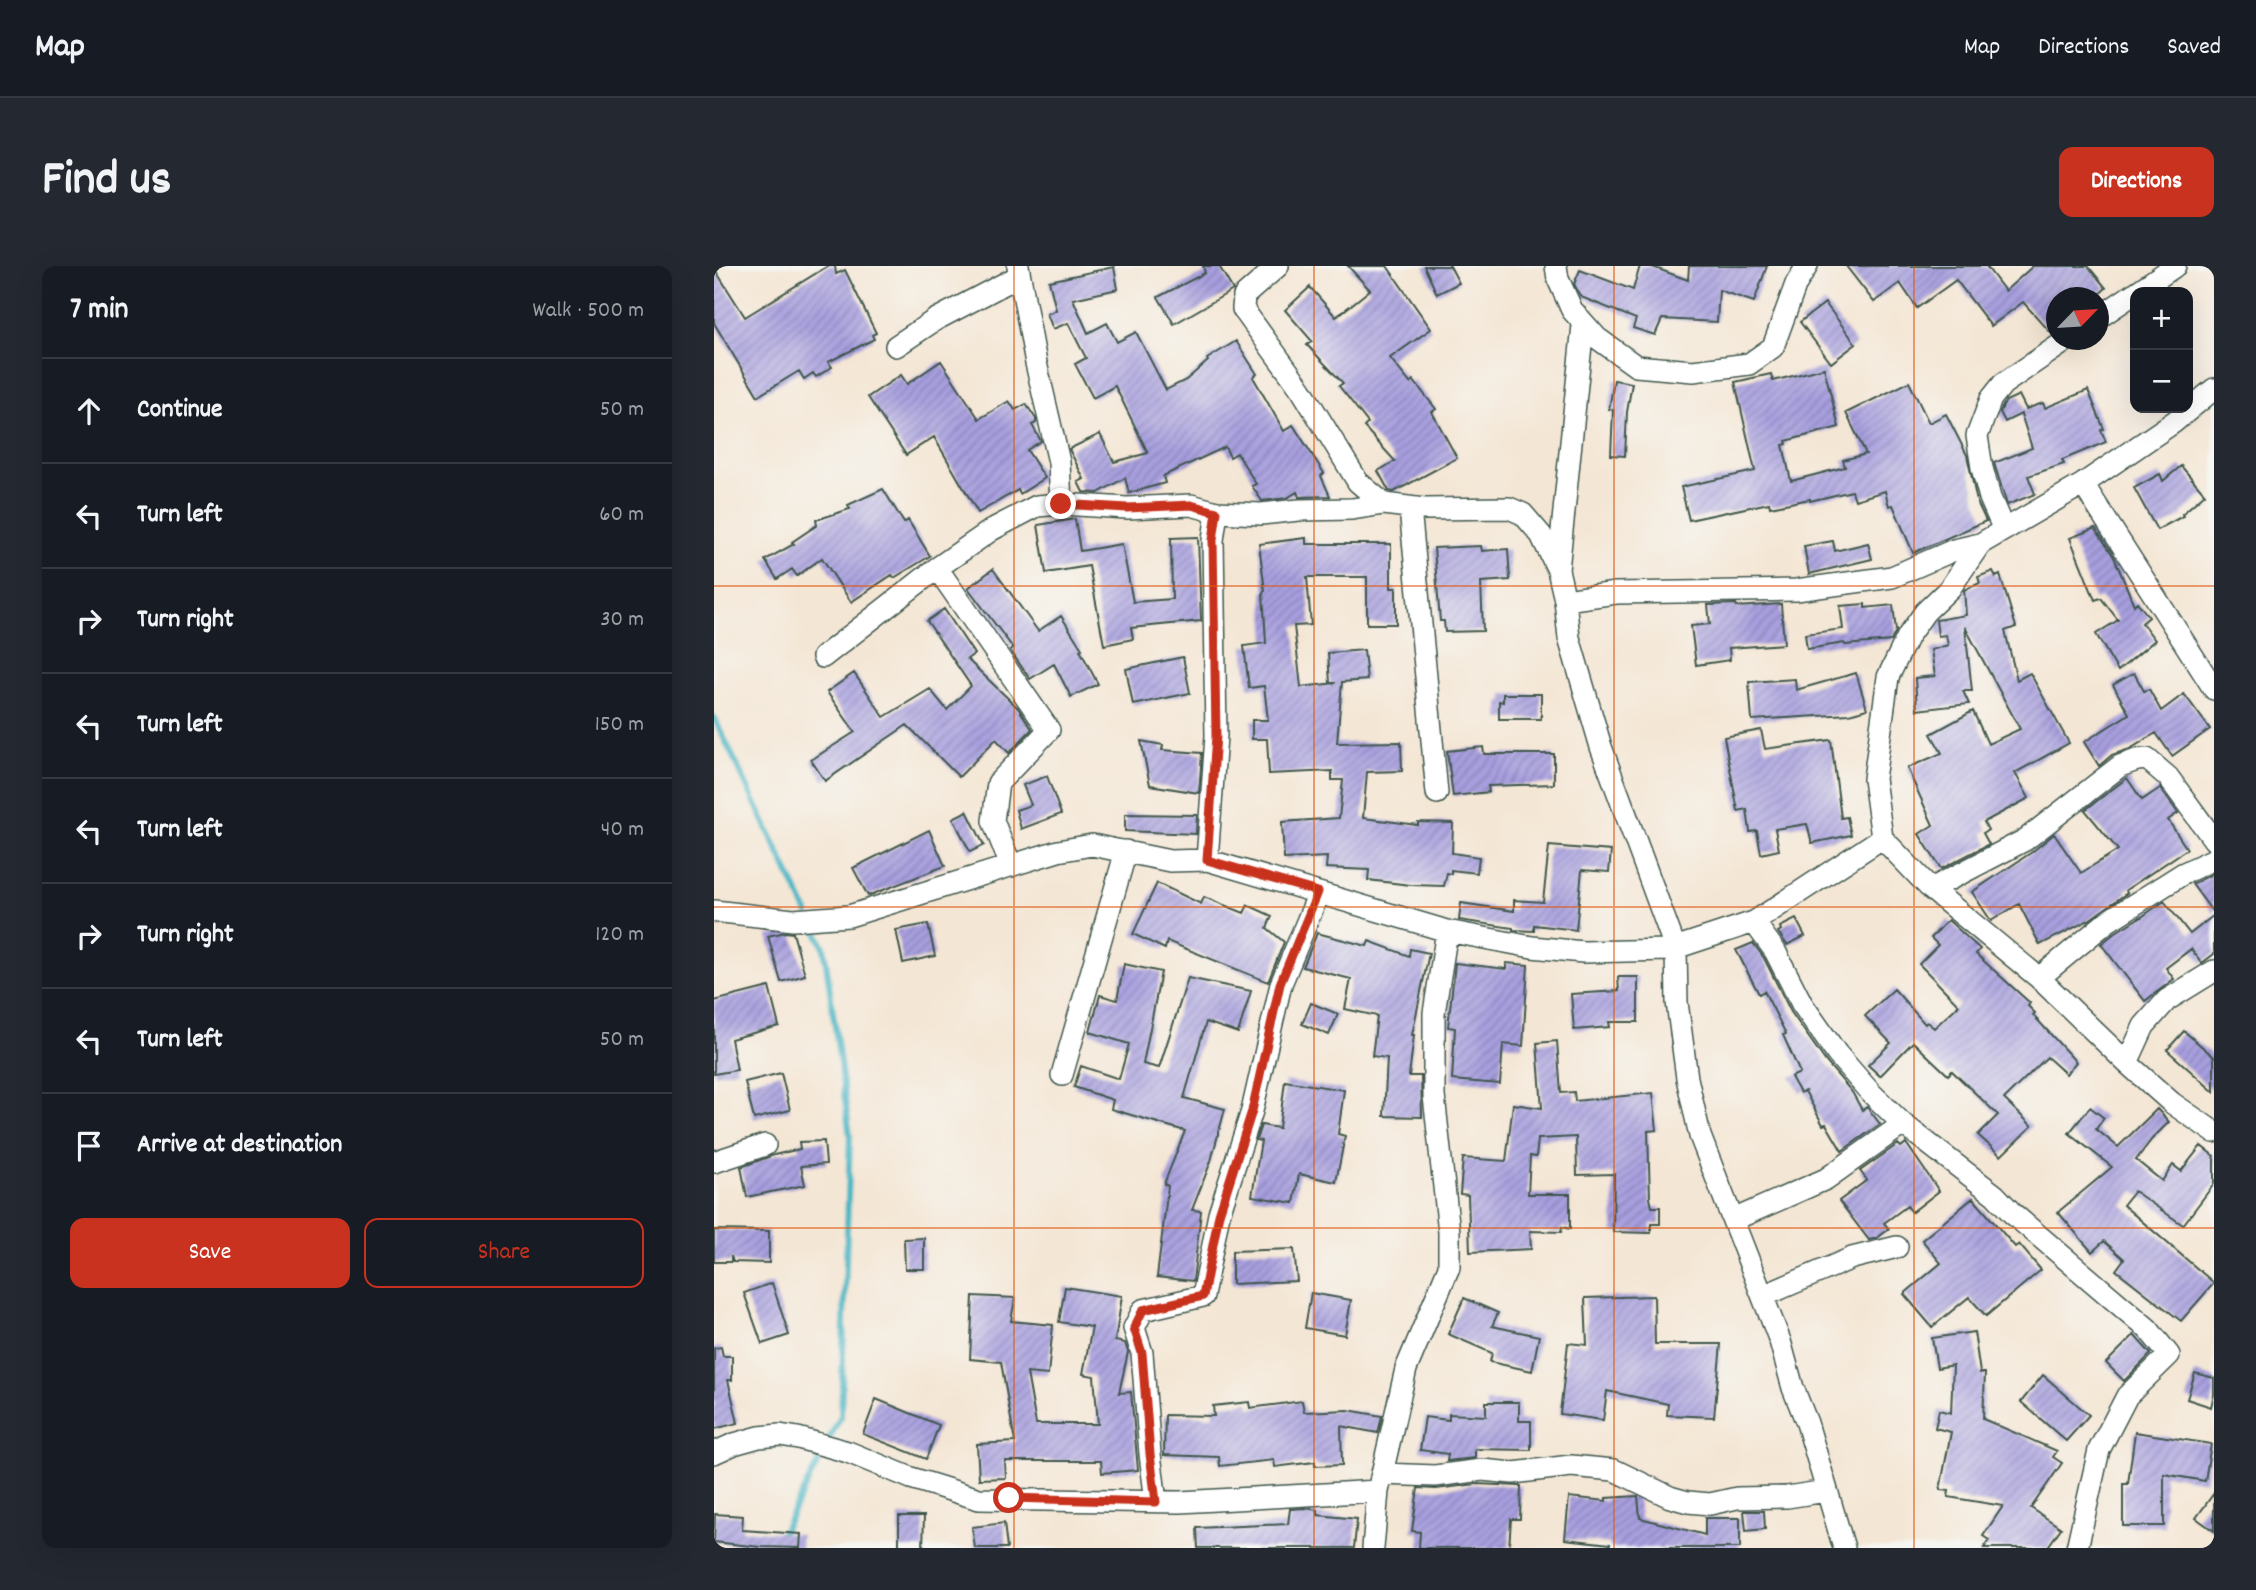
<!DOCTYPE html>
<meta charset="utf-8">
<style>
:root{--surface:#171b24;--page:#242831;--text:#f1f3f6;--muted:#9ea1a6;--line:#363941;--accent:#c8321e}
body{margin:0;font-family:Dekko,sans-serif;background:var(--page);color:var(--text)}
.controls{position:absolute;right:21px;top:21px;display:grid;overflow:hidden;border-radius:14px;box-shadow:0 7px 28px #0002}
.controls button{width:63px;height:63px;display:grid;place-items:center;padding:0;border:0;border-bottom:2px solid var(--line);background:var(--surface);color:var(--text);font:35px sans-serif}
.compass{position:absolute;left:1332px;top:21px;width:63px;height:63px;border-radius:50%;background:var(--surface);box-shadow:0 7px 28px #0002;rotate:65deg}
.stop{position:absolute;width:21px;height:21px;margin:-16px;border:5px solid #c8321e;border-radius:50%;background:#fff}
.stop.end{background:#c8321e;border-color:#fff;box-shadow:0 2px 7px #0008}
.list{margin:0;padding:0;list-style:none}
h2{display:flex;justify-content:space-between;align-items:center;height:91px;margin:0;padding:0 28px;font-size:30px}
h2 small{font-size:23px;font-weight:400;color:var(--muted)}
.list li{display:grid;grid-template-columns:46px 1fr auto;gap:21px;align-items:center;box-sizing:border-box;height:105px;padding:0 28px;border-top:2px solid var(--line)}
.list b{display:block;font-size:26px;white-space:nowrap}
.list em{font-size:23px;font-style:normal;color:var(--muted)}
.actions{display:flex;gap:14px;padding:21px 28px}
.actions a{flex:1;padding:16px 0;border:2px solid var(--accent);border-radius:14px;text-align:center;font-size:24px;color:var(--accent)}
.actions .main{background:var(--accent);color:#fff}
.icon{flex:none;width:38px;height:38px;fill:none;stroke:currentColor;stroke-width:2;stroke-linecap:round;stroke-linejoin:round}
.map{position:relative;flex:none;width:1500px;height:1282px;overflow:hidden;border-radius:14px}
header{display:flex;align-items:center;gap:42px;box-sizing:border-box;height:98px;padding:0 35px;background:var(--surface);border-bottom:2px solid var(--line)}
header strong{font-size:33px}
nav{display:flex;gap:38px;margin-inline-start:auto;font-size:24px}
.intro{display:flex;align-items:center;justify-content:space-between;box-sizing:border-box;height:168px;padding:0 42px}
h1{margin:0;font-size:49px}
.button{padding:18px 32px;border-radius:14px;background:var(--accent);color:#fff;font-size:24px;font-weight:700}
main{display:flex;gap:42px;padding:0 42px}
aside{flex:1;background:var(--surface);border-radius:14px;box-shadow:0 7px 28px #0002}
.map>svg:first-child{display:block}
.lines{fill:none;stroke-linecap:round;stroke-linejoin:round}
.stream{stroke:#48b5c4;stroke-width:6}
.building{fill:url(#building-hatch)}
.minor-casing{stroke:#3f564c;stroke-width:24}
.minor{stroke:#fff;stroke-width:21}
.route{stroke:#c8321e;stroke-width:9}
.grid{fill:none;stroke:#de580e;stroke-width:2;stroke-opacity:0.55}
</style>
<header>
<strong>Map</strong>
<nav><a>Map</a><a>Directions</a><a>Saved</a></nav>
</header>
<div class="intro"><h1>Find us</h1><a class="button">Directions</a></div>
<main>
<aside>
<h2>7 min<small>Walk · 500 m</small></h2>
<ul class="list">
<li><svg class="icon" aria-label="ahead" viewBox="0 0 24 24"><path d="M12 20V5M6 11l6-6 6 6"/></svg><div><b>Continue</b></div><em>50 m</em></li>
<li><svg class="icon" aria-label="left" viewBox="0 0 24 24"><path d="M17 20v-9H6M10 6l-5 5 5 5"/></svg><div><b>Turn left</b></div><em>60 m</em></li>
<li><svg class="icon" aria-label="right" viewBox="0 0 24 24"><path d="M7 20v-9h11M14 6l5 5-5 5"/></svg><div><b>Turn right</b></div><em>30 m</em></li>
<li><svg class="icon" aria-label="left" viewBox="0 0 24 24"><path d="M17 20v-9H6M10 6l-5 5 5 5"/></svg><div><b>Turn left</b></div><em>150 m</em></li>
<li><svg class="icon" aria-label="left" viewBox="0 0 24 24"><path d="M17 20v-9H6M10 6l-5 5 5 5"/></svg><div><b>Turn left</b></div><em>40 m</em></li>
<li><svg class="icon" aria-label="right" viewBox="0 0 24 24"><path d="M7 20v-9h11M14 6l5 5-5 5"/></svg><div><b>Turn right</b></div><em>120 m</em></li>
<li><svg class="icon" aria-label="left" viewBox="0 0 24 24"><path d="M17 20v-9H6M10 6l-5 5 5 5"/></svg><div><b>Turn left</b></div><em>50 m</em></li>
<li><svg class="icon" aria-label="arrive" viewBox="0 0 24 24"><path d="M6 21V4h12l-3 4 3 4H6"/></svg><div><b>Arrive at destination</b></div></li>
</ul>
<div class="actions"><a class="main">Save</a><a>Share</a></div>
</aside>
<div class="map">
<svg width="1500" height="1282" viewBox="0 0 1500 1282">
<defs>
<pattern id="building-hatch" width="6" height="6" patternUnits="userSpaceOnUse" patternTransform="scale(1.75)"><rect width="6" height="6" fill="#a89fdf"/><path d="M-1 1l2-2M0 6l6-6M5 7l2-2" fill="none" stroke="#8883b6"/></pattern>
</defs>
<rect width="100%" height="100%" fill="#f6f6f2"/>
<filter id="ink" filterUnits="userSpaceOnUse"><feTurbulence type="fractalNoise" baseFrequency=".0143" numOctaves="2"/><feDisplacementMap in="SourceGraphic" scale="14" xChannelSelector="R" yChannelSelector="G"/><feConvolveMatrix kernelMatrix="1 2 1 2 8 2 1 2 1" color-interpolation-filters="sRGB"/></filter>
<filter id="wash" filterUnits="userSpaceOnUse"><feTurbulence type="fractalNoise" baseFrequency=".00686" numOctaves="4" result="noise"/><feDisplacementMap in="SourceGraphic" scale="28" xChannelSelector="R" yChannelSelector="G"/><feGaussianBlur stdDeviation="1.57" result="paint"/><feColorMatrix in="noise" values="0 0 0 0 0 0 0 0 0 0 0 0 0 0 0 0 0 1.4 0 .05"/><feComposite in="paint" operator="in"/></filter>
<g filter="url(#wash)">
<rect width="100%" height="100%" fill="#f4e6d4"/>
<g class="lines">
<!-- stream -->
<path class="stream" d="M0,451L94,648
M99,658L110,681L136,870L127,1150L114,1175
M60,1282L110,1185"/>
</g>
<g id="blocks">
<!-- building -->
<path class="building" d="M114,0H121L122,8L131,4L162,67L158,69L160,73L114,96L118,101L102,111L99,107L90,113L85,105L44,130L0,57V2L31,51Z
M489,0H505L519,24L460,58L444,31L491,7Z
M634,0H673L717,63L676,92L696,117L699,114L722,143L718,146L743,192L680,226L675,225L664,205L681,195L650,161L654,157L625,120L629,117L593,79L598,75L571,44L596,21L622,51L656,24Z
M710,0H736L745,17L723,28Z
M926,0H936L974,14L975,0H1053L1040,36L1005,24L1003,56L948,53L941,69L919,62L922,53L867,31L860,18L866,4L919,24Z
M1132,0H1272L1291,25L1319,0H1374L1392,22L1381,32H1342V65L1338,68L1309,36L1277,60L1242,14L1203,42L1186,17L1160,36Z
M400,1L404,23L359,33L374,67L393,57L403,76L422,66L452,124L472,114L494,95L493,93L522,75L543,108L539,111L570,165L579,159L610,207L607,210L616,230L585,231L583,226L573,232L548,235L538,220L542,218L523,187L516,191L511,181L449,210L451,217L415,227L411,212L384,227L369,226L364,216L370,213L355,183L386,168L400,196L434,187L401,120L379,132L361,98L372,92L354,57L339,63L333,48L342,44L335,15Z
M1111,37L1142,78L1117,97L1086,56Z
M227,95L265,153L295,135L301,144L312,138L322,153V157L318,159L327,175L313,184L331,212L306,228L304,224L264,247L220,171L192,189L154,131L187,109L193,118Z
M1110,102L1125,161L1072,175L1073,178L1069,179L1077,215L1131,201L1129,194L1152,188L1132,147L1195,116L1215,157L1232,148L1253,189L1263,236L1272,255L1199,287L1179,239L1175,240L1171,225L1141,234L1138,225L1096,235V233L1056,241L1055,237L975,254L967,221L1041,205L1021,116L1057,108L1059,115Z
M900,114L918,117L913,146L911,190L897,189L899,144L895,143Z
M1374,124L1390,163L1387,164L1392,176L1348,194L1350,198L1314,210L1321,228L1293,239L1280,197L1318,182L1307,148L1291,156L1286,146L1289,140L1292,135L1305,129L1312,143L1329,137L1331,142Z
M1467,200L1491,228L1468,248L1469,250L1443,264L1420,222L1446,208L1449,215Z
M169,223L190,257L194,254L216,290L180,312L178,309L137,336L108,292L83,310L78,303L63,313L51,294L80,278L78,276L103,259L102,254L136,243L134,239Z
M361,253L366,285L408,278L419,336L458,333L457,272L484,271L487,355L417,362L419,373L390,379L375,300L332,307L324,259Z
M1381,262L1400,291L1420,339L1423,336L1435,351L1428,357L1441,374L1404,405L1382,368L1404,354L1387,332L1381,334L1356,272Z
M592,272V278H677V322H682V358H653V311H593L597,359L580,360L587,421L622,417H616L614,387L650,384L653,414L628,416L623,477L687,476L688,505L653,506L649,552L704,559V556L739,557L738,587L765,591L763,607L737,604V608L733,607L730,620L697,619L654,614L655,604L612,602L613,591L570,593L568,556L625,552L629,514H618V505L555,508L553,473H538V454H554L550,420L535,422L530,380L552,377L549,326L551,325L545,278Z
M1119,275L1121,285L1154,277L1158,293L1095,308L1090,280Z
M767,280L768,285L794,283L796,314L767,316L769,365L731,366L730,355H726L720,282Z
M279,303L324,365L347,350L368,383L366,384L384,418L357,431L340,398L316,413L296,384L299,382L254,322Z
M1279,305L1282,311L1286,309L1302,361L1291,365L1303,414L1316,407L1355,477L1301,507L1315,532L1270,556L1274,564L1269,567L1275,578L1227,603L1205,568L1219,559L1193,502L1228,487L1217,468L1259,445L1274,478L1306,463L1251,361L1258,425H1249L1255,438L1203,444L1201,412L1221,410L1217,384L1234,379L1232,369L1224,370L1222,354L1252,349L1250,324L1266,317L1264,311Z
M1022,338L1023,341L1067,338L1070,378L1015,382L1016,394L982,399L977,360L996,358L994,339Z
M1151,338V342L1179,339L1182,365L1177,375L1131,379L1130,377L1093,383L1091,368L1129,363L1126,340Z
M230,343L260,388L253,393L304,442L318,463L295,487L282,473L245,511L193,459L111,515L97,494L141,466L113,426L140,407L170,451L216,423L233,444L257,420L213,355Z
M469,391L476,427L419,439L412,403Z
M1142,407L1153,443L1135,448L1038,454L1035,416L1081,413L1082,424Z
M1420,407L1430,425L1435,423L1447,445L1470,428L1496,463L1458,490L1442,467L1416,483L1398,489L1385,500L1370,476L1415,448L1399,419Z
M789,428H827V453H785V435L789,436Z
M1047,464L1051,483L1117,474L1127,552L1133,551L1137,569L1098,577L1093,558L1061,563L1065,584L1047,588L1043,565L1036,566L1033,543L1024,545L1010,471Z
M427,475L449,479L448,484L488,487L485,527L436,519Z
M769,481L770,488H840V518L774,520L775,526L739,530L733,485Z
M333,510L347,548L307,563L302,544L317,539L309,519Z
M1413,512L1428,534L1446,522L1464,547L1454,554L1473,583L1412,624L1413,627L1375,654L1326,679L1305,638L1277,655L1258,626L1318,586L1340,568L1367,607L1404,584L1371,544Z
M253,545L270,579L256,586L239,552Z
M411,548L483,549L482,568L411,565Z
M215,564L231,600L154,630L139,602Z
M835,580L897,585L895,606L868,604L862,664L820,659V665L799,664V662L745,654L747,637L800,645V634L829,636Z
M1500,607V648L1478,618Z
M443,617L487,638L490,631L530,647L534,639L558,650L553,662L570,676L554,716L453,675L451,683L419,668Z
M1450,635L1476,668L1500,649V688L1488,697L1477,683L1452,702L1460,713L1431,735L1387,678L1402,666L1426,651V652Z
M1082,653L1091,670L1073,679L1064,666L1067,664L1066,661Z
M1234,654L1266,683L1262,688L1316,737L1314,740L1321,747L1319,749L1362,796L1352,808L1333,791L1290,833L1318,860L1287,890L1264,869L1284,849L1238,805L1234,809L1199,776L1166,810L1154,799L1177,777L1151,750L1180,723L1211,758L1213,756L1220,762L1245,739L1205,698L1224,679L1217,672Z
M214,658L221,690L189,697L182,664Z
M71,666L79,667L91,709L67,716L54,670Z
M603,667L653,680L655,675L695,690L696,683L715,687L698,769H700L695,810H707L708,851L670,850L673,792L658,790L663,750L631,743L637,713L589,701Z
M1039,677L1050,692L1077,746L1112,796L1138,826L1148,844L1153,841L1166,858L1128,885L1112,858L1109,859L1091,825L1086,827L1077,811L1086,807L1069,769L1072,768L1050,725L1045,728L1022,684Z
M741,697L792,703V697L814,699L809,780L789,778L786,818L738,814L741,762L734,761Z
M410,698L447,706L429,798L445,802L474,712L537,725L524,767L492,756L470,832L511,843L497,895L478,944L487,945L479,1015L443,1011L454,920L450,918L471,865L397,843L399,834L360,821L367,800L405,813L415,778L376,766L386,729L403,734Z
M904,711H924V756H895L896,761L860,764L857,728L905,725Z
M55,721L65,760L17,773L23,804L0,808V735Z
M597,737L624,748L615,769L588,758Z
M1470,765L1500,791V826L1453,784Z
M843,775L847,827L860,826L861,835L939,827L943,864L934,865L936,932L938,941H946V958H937V967L899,966L900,908L863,909L862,871L824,873L822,891L816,890L814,928H856V963L848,961L847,966L816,965L817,983L756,986L754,929L746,928L749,892L792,895L799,838L828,842L823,777Z
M67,807L76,844L40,853L31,816Z
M571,815L630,824L624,868L631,870L622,916L585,908L580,937L538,930L547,875L542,874L547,859L565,862Z
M1376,841L1390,852L1382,863L1404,881L1443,843L1455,856L1438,873L1422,894L1448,915L1459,899L1467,905L1487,880L1500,890V918L1469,959L1420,925L1409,939L1500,1017L1467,1055L1402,1004L1410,993L1390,975L1378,986L1344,946L1398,901L1355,867Z
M110,875L112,898L87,900L91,919L33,931L27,901L60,889L86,883L85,876Z
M1192,877L1225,925L1198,946L1193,940L1170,957L1175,963L1163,972L1155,974L1125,935L1153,914L1146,905L1184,878L1187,881Z
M1259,932L1301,981L1305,978L1327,1004L1272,1050L1255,1031L1218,1061L1190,1028L1227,997L1208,974Z
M0,964L55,965V997L19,996L17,990V996H0Z
M210,972V1003H191L190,973Z
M580,983L583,1015L518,1018V985Z
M58,1017L75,1069L48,1078L30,1027Z
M351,1021L408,1030L401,1075L411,1077L414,1086L405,1127L417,1126L424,1204L388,1207L387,1195H291L292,1212L265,1213L263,1178L301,1176L287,1096L256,1093L259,1030L301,1032L297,1055L339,1059L334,1109L313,1107L322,1158H384L380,1110L369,1108L378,1061L345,1056Z
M597,1027L637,1034L631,1069L591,1062Z
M940,1030L941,1078H1007L1000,1151L953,1149L954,1138L893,1125L889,1154L846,1148L854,1077L873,1079L871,1032Z
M750,1032L784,1047L778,1060L825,1070L818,1105L776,1096L778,1087L734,1068Z
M1260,1066L1266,1107H1271L1269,1153L1343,1185L1339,1191L1348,1197L1317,1242L1347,1262L1333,1282H1270L1275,1274L1269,1270L1289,1240L1234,1231L1235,1225L1226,1224L1237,1166L1221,1162L1225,1144L1237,1147L1239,1099L1223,1102L1218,1072Z
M1420,1069L1437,1088L1410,1115L1392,1097Z
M7,1081L9,1090H18V1114H14L24,1157L0,1163V1082Z
M1481,1107L1500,1112V1129L1497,1141L1473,1133Z
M1329,1109L1375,1149L1352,1175L1307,1136Z
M162,1133L225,1159L212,1193L149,1168Z
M588,1135L590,1146L634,1144L668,1150L664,1167L627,1160L628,1199L601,1200V1196L561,1201L560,1194L506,1200L505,1191L450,1189L451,1149L500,1150L499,1140L535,1136L536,1142Z
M772,1136H805V1155H817V1184L761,1183V1192L733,1195L734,1188L706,1184L711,1151L735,1154V1148L772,1150Z
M1421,1166L1497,1178L1491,1215L1450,1208V1260H1409V1218H1414Z
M762,1218L807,1220L806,1253H797L795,1282H705L706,1266L698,1265L704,1222L722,1223Z
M1500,1227V1265L1482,1252Z
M924,1230L926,1252L991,1269V1252H1026V1282H896V1278L851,1273L855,1231L892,1235V1232Z
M591,1242L604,1244V1249L643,1253L640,1282H484L483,1262L574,1258L576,1243Z
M1030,1245H1050L1051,1263L1032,1265Z
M1,1248L29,1250L28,1264L87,1268L86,1282L47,1281L0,1276Z
M185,1250H210L209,1282H185Z
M290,1257L293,1282H261L258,1261Z"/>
</g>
</g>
<g filter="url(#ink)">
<use href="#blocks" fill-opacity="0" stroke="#3f564c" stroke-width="2"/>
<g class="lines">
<defs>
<path id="minor" d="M304,0L322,97L345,196L347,238
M564,0L530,30L529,43L587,123L644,216L670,238
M842,0L844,13L858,44L883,72L922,100L979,105L1035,98L1059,81L1082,18L1093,0
M1423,26L1461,0
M1384,52L1421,27
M182,80L221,54L305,10
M1369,218L1500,423
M696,242L723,527
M1290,264L1276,232L1268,202L1263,170L1277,133L1289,118L1353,74
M1266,278L1236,322L1211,346L1194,370L1174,411L1160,513L1168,572L1217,623L1325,712L1413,797L1458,837L1500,866
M223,302L335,464L284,517L279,555L297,600
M844,304L869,59
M851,334L902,327L1082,324L1178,311L1240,284L1266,278L1369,218L1460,156L1500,123
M109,391L223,302L279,263L323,240L347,238L413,242L477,239L503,246L547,248L585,244L638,243L670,238L710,243L795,242L809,248L827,269L844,304L851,334L855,372L887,481L962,684L963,736L973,812L986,870L1066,1075L1079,1122L1093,1157L1130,1282
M493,594L502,470L499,274L503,246
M1217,623L1311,574L1406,500L1423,494L1433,493L1454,511L1500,574
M0,645L79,654L135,650L344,585L378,579L456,595L493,594L733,665L818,681L869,686L955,684L1040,656L1168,572
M1040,656L1061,685L1088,738L1123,788L1156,826L1189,858L1281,929L1298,947L1434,1063L1455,1089L1413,1130L1385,1184L1363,1282
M1325,712L1394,655L1470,607L1500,593
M1413,797L1430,760L1453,734L1500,705
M348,809L412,585
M0,896L51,879
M1019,954L1112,913L1189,858
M1049,1030L1138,992L1183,981
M0,1187L20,1178L45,1171L66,1169L84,1172L134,1186L197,1212L265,1233L466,1236L664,1225
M668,1208L721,1210L768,1204L799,1207L857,1200L900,1204L956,1231L974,1236L996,1238L1023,1232L1073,1231L1112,1225
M442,1236L436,1188L428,1087L420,1062L429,1044L489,1030L505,948L538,845L567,718L605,627
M659,1282L664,1225L692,1103L735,1001V966L720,830V747L733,665"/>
</defs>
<!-- minor casing -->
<use href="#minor" class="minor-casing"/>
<!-- minor -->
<use href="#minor" class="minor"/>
</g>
</g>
<g class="lines" filter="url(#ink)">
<!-- route -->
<path class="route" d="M295,1232L442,1236L436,1188L428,1087L420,1062L429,1044L489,1030L505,948L538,845L566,718L604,626L493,594L502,470L499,274L503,246L477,239L413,242L347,238"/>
</g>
<!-- grid -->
<path class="grid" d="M300,0V1282M600,0V1282M900,0V1282M1200,0V1282M0,320H1500M0,641H1500M0,962H1500"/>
</svg>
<div class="controls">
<button>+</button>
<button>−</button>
</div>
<svg class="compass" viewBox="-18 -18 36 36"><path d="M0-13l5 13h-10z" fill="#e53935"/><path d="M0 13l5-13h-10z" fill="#9ea1a6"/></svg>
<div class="stop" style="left:295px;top:1232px"></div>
<div class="stop end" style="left:347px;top:238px"></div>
</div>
</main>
